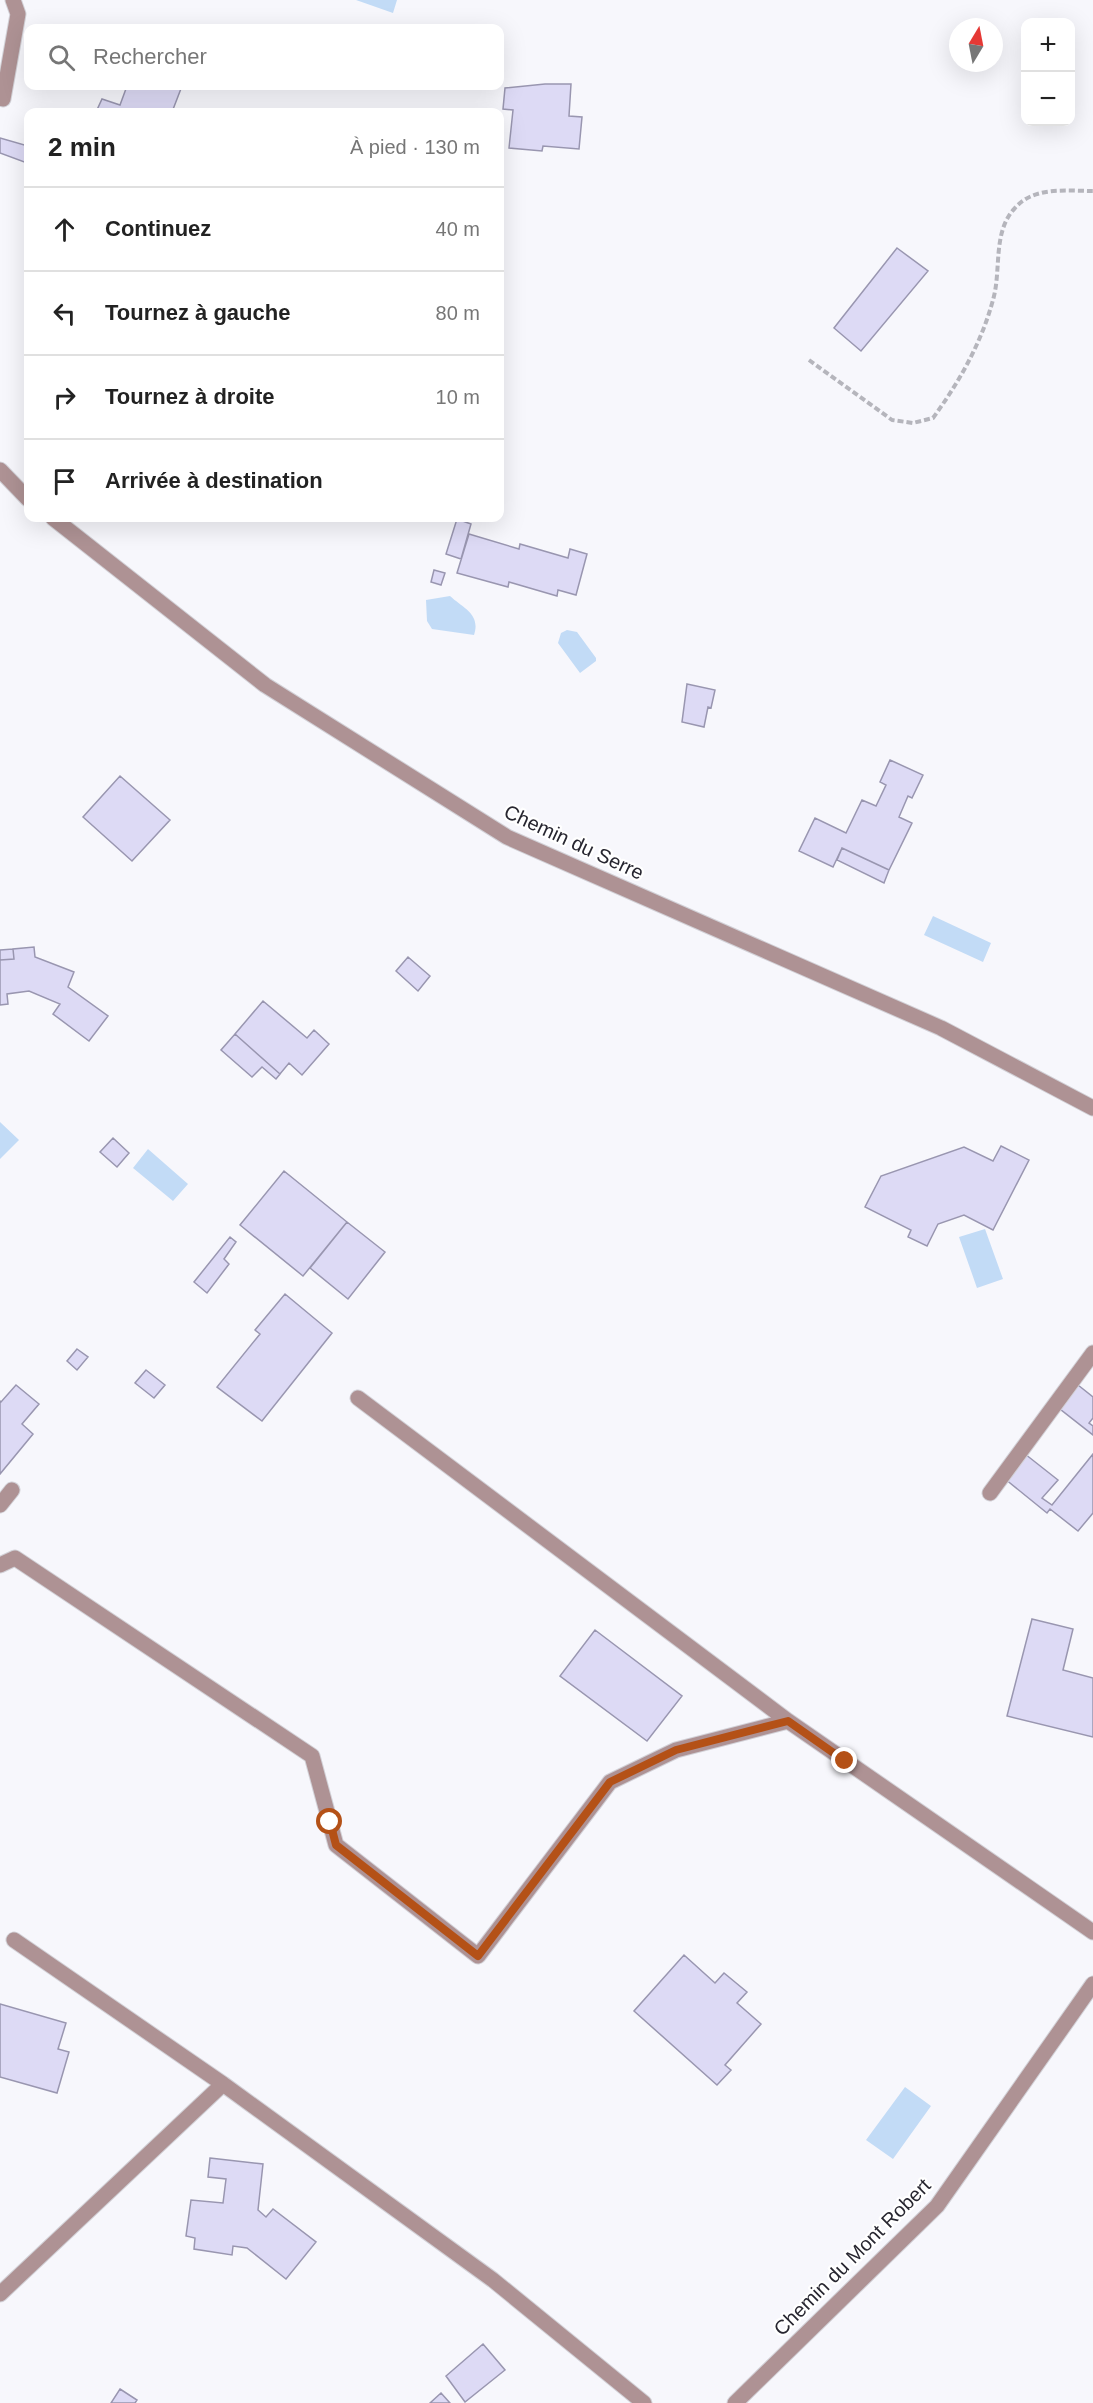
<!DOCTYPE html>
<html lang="fr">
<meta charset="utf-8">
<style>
:root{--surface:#fff;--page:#f6f6f6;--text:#222;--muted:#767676;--line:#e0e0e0}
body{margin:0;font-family:Helvetica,sans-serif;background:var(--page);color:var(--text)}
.controls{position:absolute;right:18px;top:18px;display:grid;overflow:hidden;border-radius:12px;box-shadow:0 6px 24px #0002}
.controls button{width:54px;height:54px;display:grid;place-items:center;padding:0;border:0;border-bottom:2px solid var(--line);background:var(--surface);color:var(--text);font:30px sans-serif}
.compass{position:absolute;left:949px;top:18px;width:54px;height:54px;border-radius:50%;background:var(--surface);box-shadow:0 6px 24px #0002;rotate:10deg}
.stop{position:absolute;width:18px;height:18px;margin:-14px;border:4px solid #b45117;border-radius:50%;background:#fff}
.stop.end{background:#b45117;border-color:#fff;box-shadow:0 2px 6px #0008}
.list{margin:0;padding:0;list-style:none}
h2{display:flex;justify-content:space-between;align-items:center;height:78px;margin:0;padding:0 24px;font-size:26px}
h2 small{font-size:20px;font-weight:400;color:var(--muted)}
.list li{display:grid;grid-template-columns:39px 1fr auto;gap:18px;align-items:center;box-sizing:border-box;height:84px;padding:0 24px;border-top:2px solid var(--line)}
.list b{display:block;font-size:22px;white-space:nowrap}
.list em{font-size:20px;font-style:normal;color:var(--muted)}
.icon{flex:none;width:33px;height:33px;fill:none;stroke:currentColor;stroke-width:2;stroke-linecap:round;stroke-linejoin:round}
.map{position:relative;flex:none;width:1093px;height:2403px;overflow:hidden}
.search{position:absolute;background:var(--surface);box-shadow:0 6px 24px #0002;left:24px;top:24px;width:480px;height:66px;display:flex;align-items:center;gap:15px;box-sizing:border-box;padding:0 21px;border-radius:12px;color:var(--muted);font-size:22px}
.panel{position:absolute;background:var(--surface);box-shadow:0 6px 24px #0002;left:24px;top:108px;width:480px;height:414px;border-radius:12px}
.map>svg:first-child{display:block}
.water{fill:#c2dbf6}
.building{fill:#dddaf5;stroke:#9996b0;stroke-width:1.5}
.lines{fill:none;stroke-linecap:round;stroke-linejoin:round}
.minor-casing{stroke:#d2d1d7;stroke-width:17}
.path{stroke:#b5b5bc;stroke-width:4;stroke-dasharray:6 3;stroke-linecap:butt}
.minor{stroke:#ae9294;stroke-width:15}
.route{stroke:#b45117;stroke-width:8}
.labels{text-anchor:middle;stroke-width:4.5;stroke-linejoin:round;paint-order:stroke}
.street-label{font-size:20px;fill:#272630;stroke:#fff}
</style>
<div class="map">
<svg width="1093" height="2403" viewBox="0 0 1093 2403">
<rect width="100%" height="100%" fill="#f7f7fc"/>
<!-- water -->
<path class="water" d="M356,0H397L393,13Z
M450,596C463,608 481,614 474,635L432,629L427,621L426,600Z
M567,630L577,632L596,658V661L580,673L558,643L561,633Z
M933,916L991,943L983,962L924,935Z
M0,1122L19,1140L0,1159Z
M148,1149L188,1184L173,1201L133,1168Z
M985,1229L1003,1279L977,1288L959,1237Z
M905,2087L931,2106L893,2159L866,2140Z"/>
<!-- building -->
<path class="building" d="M545,84H571L569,116L582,117L579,149L543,146L542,151L509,148L513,110L503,109L505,88Z
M127,86H182L172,112H96L102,99L120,105Z
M0,138L28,146L27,163L0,153Z
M897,248L928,271L861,351L834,328Z
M457,519L471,524L461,559L446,554Z
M469,534L519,549L520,544L568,558L570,549L587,554L576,595L558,590L557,596L509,582L508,587L457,573Z
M434,570L445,573L441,585L431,582Z
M687,684L715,690L711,708L708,707L704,727L682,722Z
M890,760L923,775L912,798L908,796L899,817L912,823L889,870L842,848L833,867L799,851L815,818L846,833L862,800L876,806L886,785L880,782Z
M120,776L170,820L132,861L83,817Z
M842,848L889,870L884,883L837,860Z
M34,947L35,957L74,972L68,987L108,1016L89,1041L53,1014L60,1004L29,991L7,994L8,1004L0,1005V960L14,959L13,949Z
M13,949L14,959L0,960V950Z
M408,957L430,976L418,991L396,971Z
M263,1001L307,1038L314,1030L329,1044L302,1075L289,1063L280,1074L235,1034Z
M235,1034L280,1074L276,1079L262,1067L252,1077L221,1050Z
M113,1138L129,1153L117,1167L100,1152Z
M1001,1146L1029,1160L993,1230L964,1215L938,1224L927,1246L908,1237L911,1230L865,1207L881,1176L964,1147L993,1161Z
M284,1171L347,1222L303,1276L240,1225Z
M347,1222L385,1252L348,1299L310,1268Z
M230,1237L236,1242L224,1259L229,1264L207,1293L194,1282Z
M285,1294L332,1333L262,1421L217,1387L260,1334L255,1330Z
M77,1349L88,1357L77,1370L67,1361Z
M146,1370L165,1385L154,1398L135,1383Z
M16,1385L39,1404L22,1424L33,1434L0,1474V1401L1,1402Z
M1078,1385L1093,1397V1418L1089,1423L1093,1426V1435L1060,1409Z
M1025,1454L1058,1480L1042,1498L1052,1505L1093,1454V1513L1078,1531L1050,1509L1047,1513L1005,1479Z
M1032,1619L1073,1629L1063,1670L1093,1678V1737L1007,1716Z
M595,1630L682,1696L647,1741L560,1676Z
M684,1955L715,1983L724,1973L747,1992L737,2003L761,2024L725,2065L731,2070L717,2085L634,2011Z
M0,2004L66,2023L58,2049L69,2052L57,2093L0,2077Z
M210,2158L263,2164L258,2210L266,2217L273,2209L316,2242L286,2279L247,2248L233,2246L232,2255L194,2249L195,2238L186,2236L191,2200L223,2203L226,2179L208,2177Z
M483,2344L505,2370L465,2402L446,2376Z
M120,2389L137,2400L135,2403H111Z
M441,2393L450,2403H430Z"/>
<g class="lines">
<defs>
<path id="minor" d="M0,98L3,99L18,14L13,0
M0,470L28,499
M53,518L265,685L507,837L941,1028L1093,1108
M358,1398L788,1721L1093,1932
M990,1493L1093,1353
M0,1505L12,1490
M0,1565L15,1558L312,1756L336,1845L478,1956L610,1782L676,1750L788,1721
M14,1940L223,2084L493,2280L644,2403
M0,2294L223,2084
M735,2403L937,2206L1093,1984"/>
</defs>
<!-- minor casing -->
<use href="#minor" class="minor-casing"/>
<!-- path -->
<path class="path" d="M809,360L892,420L913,423L933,418C960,381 983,340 994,296C1001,267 993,231 1015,208C1034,186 1067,191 1093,191"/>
<!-- minor -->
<use href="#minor" class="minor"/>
</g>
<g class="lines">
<!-- route -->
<path class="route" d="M330,1822L336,1845L478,1956L610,1782L676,1750L788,1721L845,1761"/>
</g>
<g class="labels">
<!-- street labels -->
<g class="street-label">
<text transform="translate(574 842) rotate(25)" y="7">Chemin du Serre</text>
<text transform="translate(852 2257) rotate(-45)" y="7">Chemin du Mont Robert</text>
</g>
</g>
</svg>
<div class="controls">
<button>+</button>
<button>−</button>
</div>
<svg class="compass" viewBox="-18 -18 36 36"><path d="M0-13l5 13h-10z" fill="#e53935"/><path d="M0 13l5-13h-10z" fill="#767676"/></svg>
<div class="stop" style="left:330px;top:1822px"></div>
<div class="stop end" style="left:845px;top:1761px"></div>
<div class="search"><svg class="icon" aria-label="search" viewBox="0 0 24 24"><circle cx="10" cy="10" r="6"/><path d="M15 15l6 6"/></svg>Rechercher</div>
<section class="panel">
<h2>2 min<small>À pied · 130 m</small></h2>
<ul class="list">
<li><svg class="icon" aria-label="ahead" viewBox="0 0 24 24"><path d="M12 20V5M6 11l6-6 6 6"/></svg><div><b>Continuez</b></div><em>40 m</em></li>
<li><svg class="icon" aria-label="left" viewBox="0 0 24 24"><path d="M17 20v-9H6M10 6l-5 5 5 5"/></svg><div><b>Tournez à gauche</b></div><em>80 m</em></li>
<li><svg class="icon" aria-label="right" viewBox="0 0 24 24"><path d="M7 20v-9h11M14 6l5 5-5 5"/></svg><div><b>Tournez à droite</b></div><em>10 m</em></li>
<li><svg class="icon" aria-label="arrive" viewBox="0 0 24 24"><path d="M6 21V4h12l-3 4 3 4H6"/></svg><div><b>Arrivée à destination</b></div></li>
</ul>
</section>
</div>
